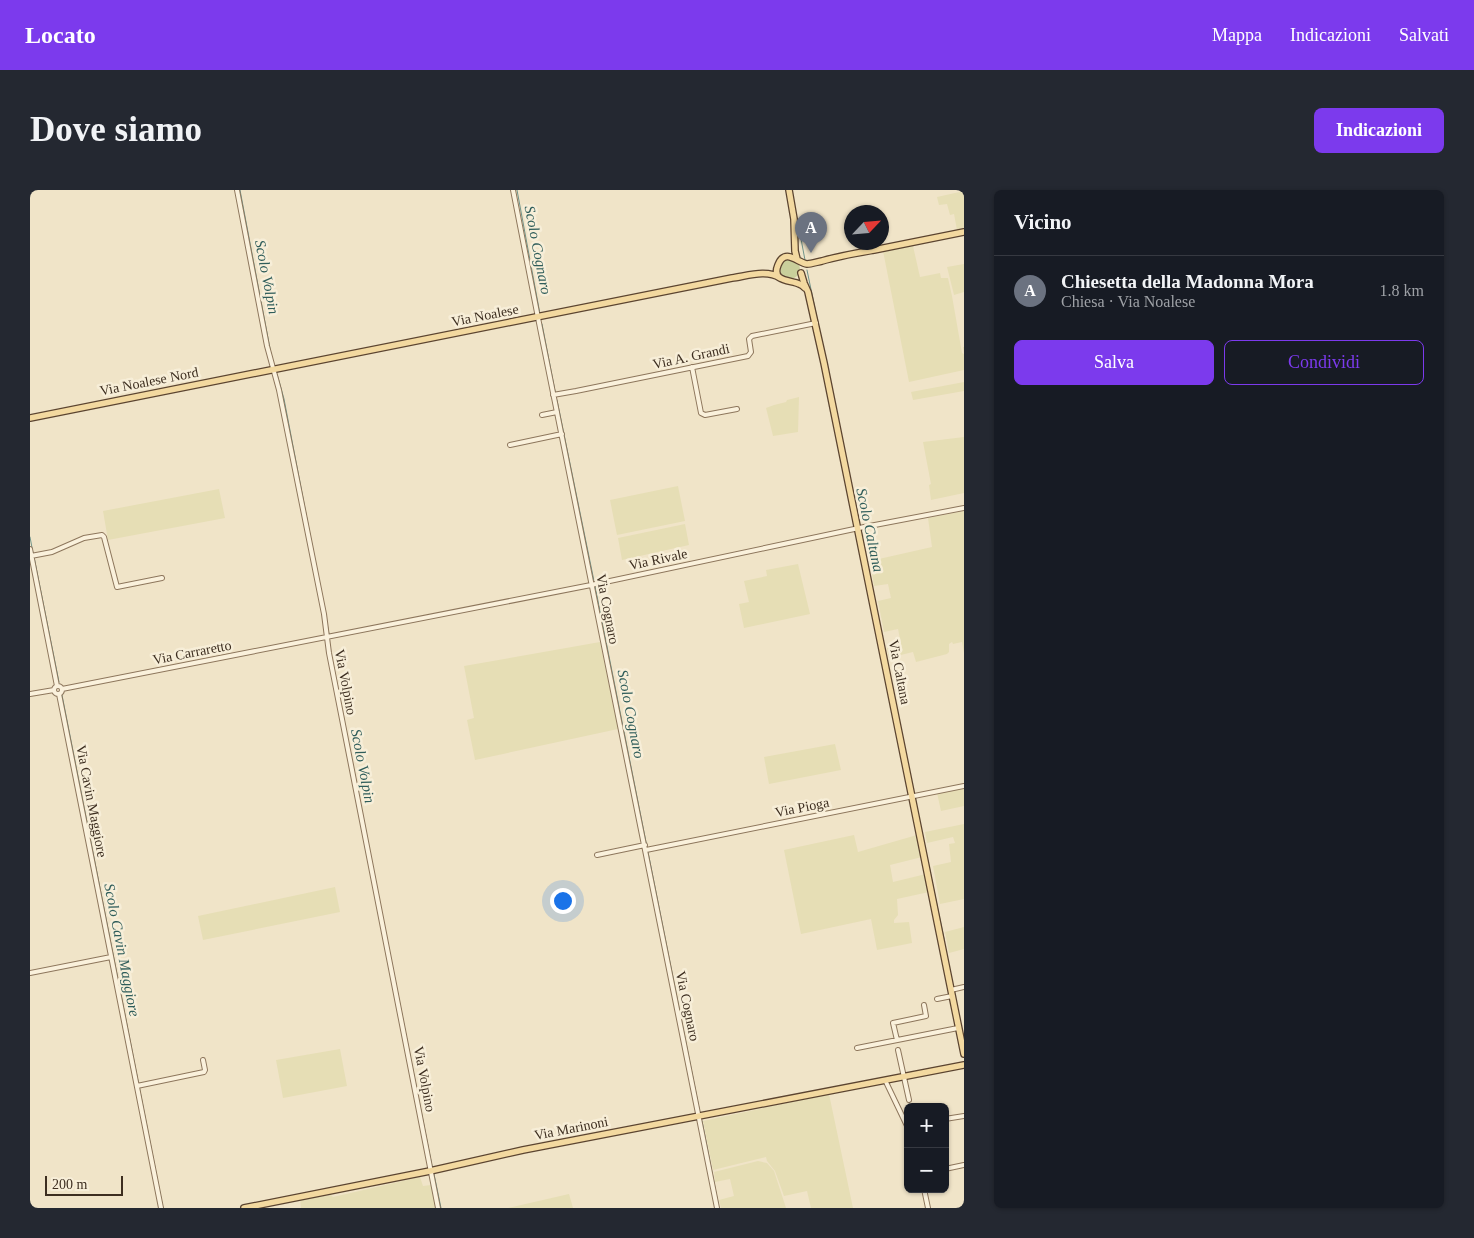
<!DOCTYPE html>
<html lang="it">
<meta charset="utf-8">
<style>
:root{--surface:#171b24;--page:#242831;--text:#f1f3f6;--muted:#9ea1a6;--line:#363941;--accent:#7c3aed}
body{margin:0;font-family:Georgia,serif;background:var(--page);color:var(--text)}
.controls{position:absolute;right:15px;bottom:15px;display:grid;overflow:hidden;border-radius:8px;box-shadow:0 1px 4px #0004}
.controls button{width:45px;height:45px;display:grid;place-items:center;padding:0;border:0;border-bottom:1px solid var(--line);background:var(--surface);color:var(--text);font:25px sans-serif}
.compass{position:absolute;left:814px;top:15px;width:45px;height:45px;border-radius:50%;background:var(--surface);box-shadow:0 1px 4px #0004;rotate:64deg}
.scale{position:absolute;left:15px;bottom:12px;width:78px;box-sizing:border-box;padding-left:5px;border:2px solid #3d2e20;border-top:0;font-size:14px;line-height:18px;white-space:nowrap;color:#3d2e20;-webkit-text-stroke:4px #f7eed8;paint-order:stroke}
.you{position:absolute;left:532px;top:710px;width:18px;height:18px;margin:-12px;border:4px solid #fff;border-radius:50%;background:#1a73e8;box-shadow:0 0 0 8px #1a73e833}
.badge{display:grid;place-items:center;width:32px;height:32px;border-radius:50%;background:var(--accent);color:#fff;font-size:16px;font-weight:700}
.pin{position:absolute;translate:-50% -41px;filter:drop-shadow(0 1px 2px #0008)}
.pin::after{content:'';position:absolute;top:26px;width:18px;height:15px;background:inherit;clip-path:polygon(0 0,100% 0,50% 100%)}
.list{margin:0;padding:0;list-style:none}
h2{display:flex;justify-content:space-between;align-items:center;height:65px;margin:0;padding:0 20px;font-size:21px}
h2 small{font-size:16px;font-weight:400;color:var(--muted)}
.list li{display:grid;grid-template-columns:32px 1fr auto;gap:15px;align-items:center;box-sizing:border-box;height:70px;padding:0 20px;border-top:1px solid var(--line)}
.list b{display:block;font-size:19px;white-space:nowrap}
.list p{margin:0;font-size:16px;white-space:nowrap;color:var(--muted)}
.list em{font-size:16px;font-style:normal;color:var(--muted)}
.actions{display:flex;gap:10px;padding:15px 20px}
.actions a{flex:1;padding:11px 0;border:1px solid var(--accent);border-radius:8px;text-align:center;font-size:18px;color:var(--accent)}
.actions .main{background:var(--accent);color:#fff}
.map{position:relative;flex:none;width:934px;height:1018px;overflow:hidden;border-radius:8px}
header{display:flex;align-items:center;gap:30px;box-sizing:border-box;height:70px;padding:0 25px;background:var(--accent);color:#fff}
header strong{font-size:24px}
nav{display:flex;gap:28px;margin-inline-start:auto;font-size:18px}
.intro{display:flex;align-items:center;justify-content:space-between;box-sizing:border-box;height:120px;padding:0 30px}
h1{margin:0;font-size:35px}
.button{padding:12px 22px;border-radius:8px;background:var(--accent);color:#fff;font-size:18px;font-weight:700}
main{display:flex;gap:30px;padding:0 30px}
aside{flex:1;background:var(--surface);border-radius:8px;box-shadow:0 1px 4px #0004}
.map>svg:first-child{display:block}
.farmland{fill:#e6deb5}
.green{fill:#c9cf9b}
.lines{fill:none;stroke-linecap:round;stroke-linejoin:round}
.stream{stroke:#6f938a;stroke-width:1}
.minor-casing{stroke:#8d765c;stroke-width:6}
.major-casing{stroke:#5b4430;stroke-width:8}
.minor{stroke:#faf1dc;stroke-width:4}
.major{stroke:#f3d9a0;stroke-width:5.5}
.labels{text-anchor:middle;stroke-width:5;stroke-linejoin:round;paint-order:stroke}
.street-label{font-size:14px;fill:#3d2e20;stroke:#f7eed8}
.water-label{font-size:15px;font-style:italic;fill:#2f5d5a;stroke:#f7eed8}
</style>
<header>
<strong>Locato</strong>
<nav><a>Mappa</a><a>Indicazioni</a><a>Salvati</a></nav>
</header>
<div class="intro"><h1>Dove siamo</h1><a class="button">Indicazioni</a></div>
<main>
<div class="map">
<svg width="934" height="1018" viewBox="0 0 934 1018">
<rect width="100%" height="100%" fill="#f0e4c8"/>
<!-- farmland -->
<path class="farmland" d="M934,1V38L927,40L924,24L920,25L917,14L909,15L907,7Z
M883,56L890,87L910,83L911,88H918L922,106L932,163L934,164L933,157H934V180L879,192L853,61Z
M934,74V102L924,105L917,77Z
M934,192V201L883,210L881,202Z
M769,207L768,242L743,246L736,218L744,215L756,212L757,210Z
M934,247V303L901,310L899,295L901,294L893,252Z
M648,296L655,331L587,345L580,310Z
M189,299L195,328L78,350L73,321Z
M934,321V463L932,452L923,454L922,452L919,454V462L917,464L886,472L883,462L859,468L857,458L871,454L868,439L854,442L848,411L861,408L858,394L844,396L840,371L902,357L898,328Z
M655,334L659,355L592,370L588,348Z
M768,374L780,424L714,438L709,414L719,412L714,391L737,386L736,380Z
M570,452L588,539L445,570L437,530L444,528L434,476Z
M805,554L811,580L739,594L734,567Z
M934,598V616L911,621L907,603Z
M934,634V709L910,714L903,676L921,672L919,654L925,653L923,647L897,653L895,642Z
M824,645L828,662L887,645L892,667L860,675L863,692L896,684L899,702L867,709L868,725L864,730V733L879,732L882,753L847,760L841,729L771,744L754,660Z
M305,697L310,722L173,750L168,726Z
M934,737V759L919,763L915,742Z
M310,859L317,896L253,908L246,870Z
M799,904L823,1018H781L777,1001L754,1006L745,981L737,971L736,967L683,980L673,931Z
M728,971L737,973L744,981L756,1018H691L689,1010L704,1006L700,989L685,992L684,982Z
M390,987L393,996L401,995L406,1018H271L270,1009L301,1005L303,1007Z
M539,1004L543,1018H478Z"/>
<!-- green -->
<path class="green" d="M750 79a10 10 0 1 1 20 0a10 10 0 1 1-20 0Z"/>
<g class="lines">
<!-- stream -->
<path class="stream" d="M210,0L241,164
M487,0L510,124
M767,28L775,70
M777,80L790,143
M512,134L525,201
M247,184L254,209L299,444
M527,210L564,391
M0,347L3,363
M4,367L29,492
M565,396L617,657
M32,505L133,1018
M327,598L402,976
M889,628L914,749
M618,662L670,923
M672,931L689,1018
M404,984L411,1018"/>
<defs>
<path id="minor" d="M207,0L237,156L249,200L294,424L299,463L408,1018
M483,0L511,143L687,1018
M662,177L671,223L675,225L707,219
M523,205L546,201L718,166L721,162L719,149L722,146L786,133
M512,225L527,222
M480,255L532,244
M0,359L27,496
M1,366L22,362L54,348L72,345L74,347L87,397L132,388
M24 500a4 4 0 1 1 8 0a4 4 0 1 1-8 0Z
M32,499L561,395L829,338L934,318
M0,504L24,500
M29,504L131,1018
M616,660L934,596
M567,665L615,655
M0,783L81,767
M921,800L934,797
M907,809L922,806
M867,850L863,833L896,826L894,815
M827,858L928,838
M868,860L879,910
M855,890L878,938
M107,896L174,882L175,880L173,870
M915,929L934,926
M915,979L934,975
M894,999L898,1018"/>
<path id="major" d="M759,0L764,29L765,61L767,69
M771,83L774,93L778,102L794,173L934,864
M775,98C773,96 772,95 769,94C761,90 741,92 748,75C755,57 768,73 777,74C781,74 787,72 792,71C809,66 827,63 844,60C874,54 904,48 934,42
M0,228L702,88C717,86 737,79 750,88
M214,1018L400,981L493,960L934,875"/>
</defs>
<!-- minor casing -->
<use href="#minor" class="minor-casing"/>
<!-- major casing -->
<use href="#major" class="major-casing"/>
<!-- minor -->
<use href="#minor" class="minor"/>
<!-- major -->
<use href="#major" class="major"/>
</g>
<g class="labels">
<!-- street labels -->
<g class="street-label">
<text transform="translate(455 125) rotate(-11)" y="5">Via Noalese</text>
<text transform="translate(661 166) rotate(-12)" y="5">Via A. Grandi</text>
<text transform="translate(119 191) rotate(-11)" y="5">Via Noalese Nord</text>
<text transform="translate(628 369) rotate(-12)" y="5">Via Rivale</text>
<text transform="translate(578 419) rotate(79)" y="5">Via Cognaro</text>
<text transform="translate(162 462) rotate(-11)" y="5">Via Carraretto</text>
<text transform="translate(870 482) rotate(79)" y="5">Via Caltana</text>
<text transform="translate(316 492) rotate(79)" y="5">Via Volpino</text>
<text transform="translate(62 611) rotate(79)" y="5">Via Cavin Maggiore</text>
<text transform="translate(772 617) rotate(-11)" y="5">Via Pioga</text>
<text transform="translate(658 816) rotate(78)" y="5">Via Cognaro</text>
<text transform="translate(395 889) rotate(79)" y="5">Via Volpino</text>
<text transform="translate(541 938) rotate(-11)" y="5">Via Marinoni</text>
</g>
<!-- water labels -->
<g class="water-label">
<text transform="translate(508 60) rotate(79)" y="5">Scolo Cognaro</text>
<text transform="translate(237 87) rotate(79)" y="5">Scolo Volpin</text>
<text transform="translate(840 340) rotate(78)" y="5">Scolo Caltana</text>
<text transform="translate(601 524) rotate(79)" y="5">Scolo Cognaro</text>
<text transform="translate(333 576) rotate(79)" y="5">Scolo Volpin</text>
<text transform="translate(92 760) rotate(79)" y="5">Scolo Cavin Maggiore</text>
</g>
</g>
</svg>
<div class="controls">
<button>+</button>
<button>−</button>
</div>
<svg class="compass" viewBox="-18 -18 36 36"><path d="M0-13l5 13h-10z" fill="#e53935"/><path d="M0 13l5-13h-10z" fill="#9ea1a6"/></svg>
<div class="scale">200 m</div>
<div class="you"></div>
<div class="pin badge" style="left:781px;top:63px;background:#6b7280">A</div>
</div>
<aside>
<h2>Vicino<small></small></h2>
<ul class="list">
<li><span class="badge" style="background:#6b7280">A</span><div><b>Chiesetta della Madonna Mora</b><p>Chiesa · Via Noalese</p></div><em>1.8 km</em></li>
</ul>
<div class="actions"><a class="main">Salva</a><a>Condividi</a></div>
</aside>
</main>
